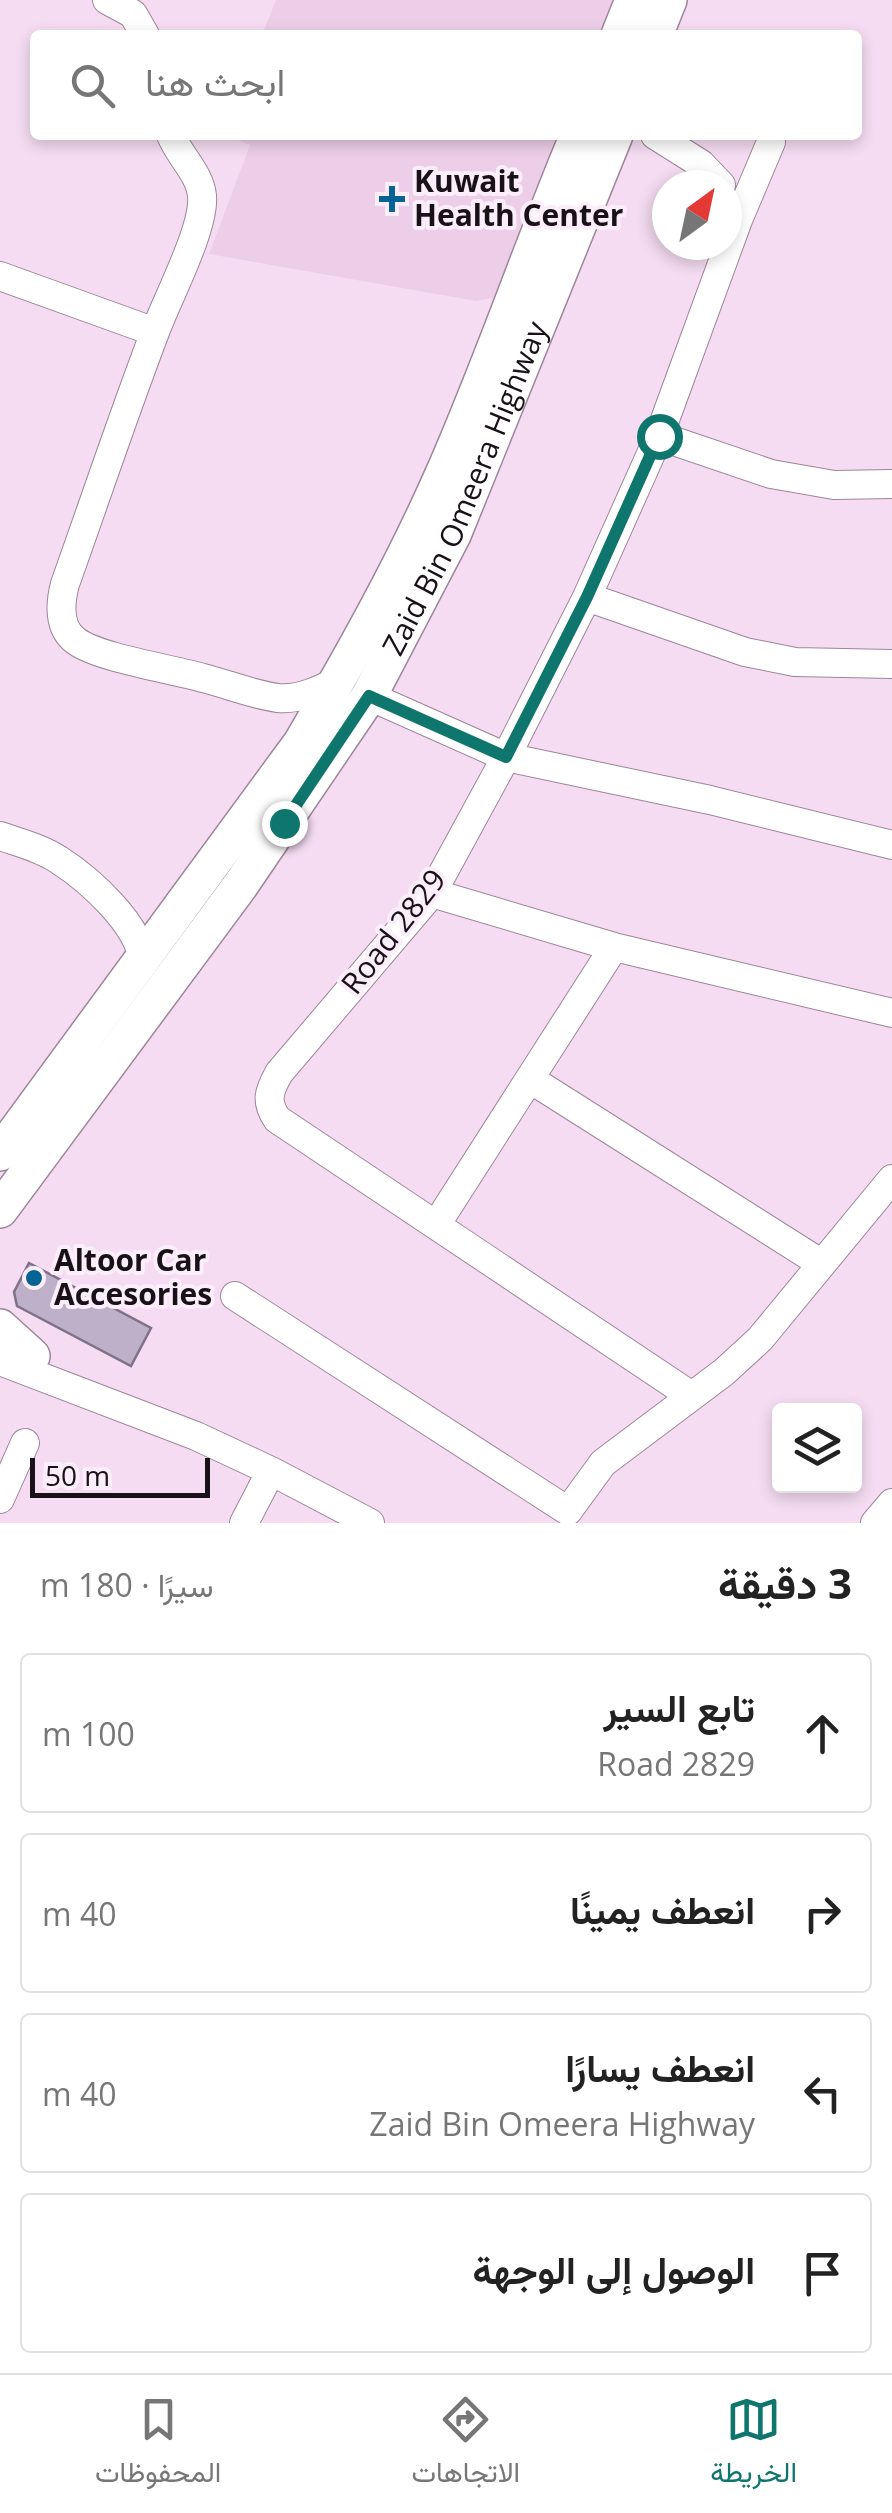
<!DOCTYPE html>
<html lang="ar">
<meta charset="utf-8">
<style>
:root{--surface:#fff;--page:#f6f6f6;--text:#222;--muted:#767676;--line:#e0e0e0;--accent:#0f766e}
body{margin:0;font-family:"Open Sans",Vazirmatn,sans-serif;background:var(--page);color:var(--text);direction:rtl}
.controls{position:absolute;right:30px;bottom:30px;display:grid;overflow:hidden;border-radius:10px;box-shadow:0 5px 15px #0003}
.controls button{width:90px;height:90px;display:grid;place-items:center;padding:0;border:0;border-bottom:2px solid var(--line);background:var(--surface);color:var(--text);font:50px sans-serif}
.compass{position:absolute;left:652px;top:170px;width:90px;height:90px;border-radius:50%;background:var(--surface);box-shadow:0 5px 15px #0003;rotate:33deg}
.scale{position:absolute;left:30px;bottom:25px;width:180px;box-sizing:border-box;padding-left:10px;border:5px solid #191118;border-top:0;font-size:28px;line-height:35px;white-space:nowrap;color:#191118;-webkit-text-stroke:8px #fcedfa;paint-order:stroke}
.stop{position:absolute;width:30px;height:30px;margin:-22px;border:8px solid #0f766e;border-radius:50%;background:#fff}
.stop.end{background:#0f766e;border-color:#fff;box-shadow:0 2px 10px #0008}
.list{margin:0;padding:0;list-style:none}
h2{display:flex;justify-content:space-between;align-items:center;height:130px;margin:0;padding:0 40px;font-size:42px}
h2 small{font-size:32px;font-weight:400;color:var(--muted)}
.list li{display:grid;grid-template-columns:65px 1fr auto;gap:30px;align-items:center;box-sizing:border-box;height:160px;margin:0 20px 20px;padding:0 20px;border:2px solid var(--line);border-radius:10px}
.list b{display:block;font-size:38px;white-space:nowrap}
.list p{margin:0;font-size:32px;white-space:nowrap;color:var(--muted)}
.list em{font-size:32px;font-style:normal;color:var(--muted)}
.icon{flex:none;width:55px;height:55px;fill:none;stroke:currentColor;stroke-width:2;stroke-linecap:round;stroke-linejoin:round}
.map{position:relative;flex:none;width:892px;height:1523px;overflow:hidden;direction:ltr}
.search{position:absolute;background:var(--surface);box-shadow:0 5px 15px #0003;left:30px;right:30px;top:30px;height:110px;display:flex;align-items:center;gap:25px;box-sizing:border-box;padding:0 35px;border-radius:10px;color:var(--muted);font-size:38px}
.sheet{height:850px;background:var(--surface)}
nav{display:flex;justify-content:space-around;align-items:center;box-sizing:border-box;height:140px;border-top:2px solid var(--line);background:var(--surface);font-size:28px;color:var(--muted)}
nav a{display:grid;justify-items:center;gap:5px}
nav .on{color:var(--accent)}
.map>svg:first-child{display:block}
.built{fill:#edcee9}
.building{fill:#bfb0c9;stroke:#7f7188;stroke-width:2.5}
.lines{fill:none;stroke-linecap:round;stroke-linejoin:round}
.minor-casing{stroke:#9d8699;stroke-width:30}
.tertiary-casing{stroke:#9d8699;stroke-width:38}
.minor{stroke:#fff;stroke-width:28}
.tertiary{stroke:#fff;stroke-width:35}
.route{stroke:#0f766e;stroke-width:12}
.poi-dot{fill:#066494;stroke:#fcedfa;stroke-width:4}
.labels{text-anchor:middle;stroke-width:8;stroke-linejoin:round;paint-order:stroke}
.poi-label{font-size:30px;font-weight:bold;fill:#191118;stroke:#fcedfa;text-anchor:start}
.street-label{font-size:30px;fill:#191118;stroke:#fcedfa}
</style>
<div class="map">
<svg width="892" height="1523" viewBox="0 0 892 1523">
<rect width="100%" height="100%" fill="#f5dcf2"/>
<!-- built -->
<path class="built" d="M276,0H635L621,35H262Z
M226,135H580L498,297L476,301L209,254L250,145Z"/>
<!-- building -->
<path class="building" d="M29,1263L151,1328L131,1366L17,1306L14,1292Z"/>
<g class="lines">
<defs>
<path id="minor" d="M107,0L133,14L145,35
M171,135C179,156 200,173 202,196C205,228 167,299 155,332C123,416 95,500 65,584C60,603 58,628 76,641C99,658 172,669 203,678C227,684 254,695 278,698C299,700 320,690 337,681
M655,135L701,164L721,185
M0,276L155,332
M659,436L771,474L834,485L892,484
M587,597L745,652L795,662L892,664
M369,696L506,757L710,800L892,845
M0,836C20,843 41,848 59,860C90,880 140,925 143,962
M432,893L614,947L892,1013
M530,1079L822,1264
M436,1225L614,947
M235,1296L568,1511L603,1463L724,1372L760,1339L892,1179
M0,1361L196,1436L271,1471L370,1523
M690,1395L277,1119C265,1101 269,1091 279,1073L432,893L506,757L587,597L659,436L738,220L771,142
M0,1499L25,1443
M244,1523L271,1471
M875,1523L892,1503"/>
<g id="tertiary">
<path d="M619,35L633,0"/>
<path d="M655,35L669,0"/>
<path d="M0,1153L301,743C352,656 402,567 443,474C492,363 531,247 578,135"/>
<path id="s1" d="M0,1210L240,886L369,696L453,535L615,135"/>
<path d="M0,1327L32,1356"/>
</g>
</defs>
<!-- minor casing -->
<use href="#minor" class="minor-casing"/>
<!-- tertiary casing -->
<use href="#tertiary" class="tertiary-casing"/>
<!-- minor -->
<use href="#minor" class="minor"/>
<!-- tertiary -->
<use href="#tertiary" class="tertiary"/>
</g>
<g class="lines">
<!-- route -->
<path class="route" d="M284,823L369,696L506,757L587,597L659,436"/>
</g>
<!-- markers -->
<g class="poi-dot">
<path d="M387 184h10v10h10v10h-10v10h-10v-10h-10v-10h10z"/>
<circle cx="34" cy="1278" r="10"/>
</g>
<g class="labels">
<!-- poi labels -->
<g class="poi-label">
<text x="414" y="192">Kuwait<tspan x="414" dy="34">Health Center</tspan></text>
<text x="54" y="1271">Altoor Car<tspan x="54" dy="34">Accesories</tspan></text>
</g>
<!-- street labels -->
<g class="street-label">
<text dy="10" stroke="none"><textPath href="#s1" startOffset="862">Zaid Bin Omeera Highway</textPath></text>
<text transform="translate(394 932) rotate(-52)" y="10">Road 2829</text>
</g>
</g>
</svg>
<div class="controls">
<button><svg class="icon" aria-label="layers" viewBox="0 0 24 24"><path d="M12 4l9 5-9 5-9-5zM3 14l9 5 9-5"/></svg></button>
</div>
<svg class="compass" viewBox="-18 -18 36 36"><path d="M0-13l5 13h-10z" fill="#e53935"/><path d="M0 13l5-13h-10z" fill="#767676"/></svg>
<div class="scale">50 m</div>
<div class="stop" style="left:659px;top:436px"></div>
<div class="stop end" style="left:284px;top:823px"></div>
<div class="search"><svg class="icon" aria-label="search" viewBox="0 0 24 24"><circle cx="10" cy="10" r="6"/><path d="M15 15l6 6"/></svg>ابحث هنا</div>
</div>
<section class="sheet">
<h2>3 دقيقة<small>سيرًا · 180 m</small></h2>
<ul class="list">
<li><svg class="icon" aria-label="ahead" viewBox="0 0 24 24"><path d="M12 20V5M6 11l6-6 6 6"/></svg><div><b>تابع السير</b><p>Road 2829</p></div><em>100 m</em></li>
<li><svg class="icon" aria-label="right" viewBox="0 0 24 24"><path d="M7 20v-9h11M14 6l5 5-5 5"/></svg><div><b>انعطف يمينًا</b></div><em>40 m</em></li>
<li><svg class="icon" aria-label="left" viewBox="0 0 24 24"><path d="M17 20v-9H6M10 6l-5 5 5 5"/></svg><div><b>انعطف يسارًا</b><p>Zaid Bin Omeera Highway</p></div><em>40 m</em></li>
<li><svg class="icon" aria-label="arrive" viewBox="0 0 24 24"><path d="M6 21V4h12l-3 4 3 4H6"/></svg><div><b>الوصول إلى الوجهة</b></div></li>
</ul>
</section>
<nav>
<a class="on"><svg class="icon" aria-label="map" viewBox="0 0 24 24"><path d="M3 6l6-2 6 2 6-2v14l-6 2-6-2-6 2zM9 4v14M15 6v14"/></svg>الخريطة</a>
<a><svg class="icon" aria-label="directions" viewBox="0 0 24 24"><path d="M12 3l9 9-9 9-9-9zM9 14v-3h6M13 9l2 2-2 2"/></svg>الاتجاهات</a>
<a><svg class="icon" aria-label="saved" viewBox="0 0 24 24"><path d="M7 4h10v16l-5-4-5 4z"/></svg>المحفوظات</a>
</nav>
